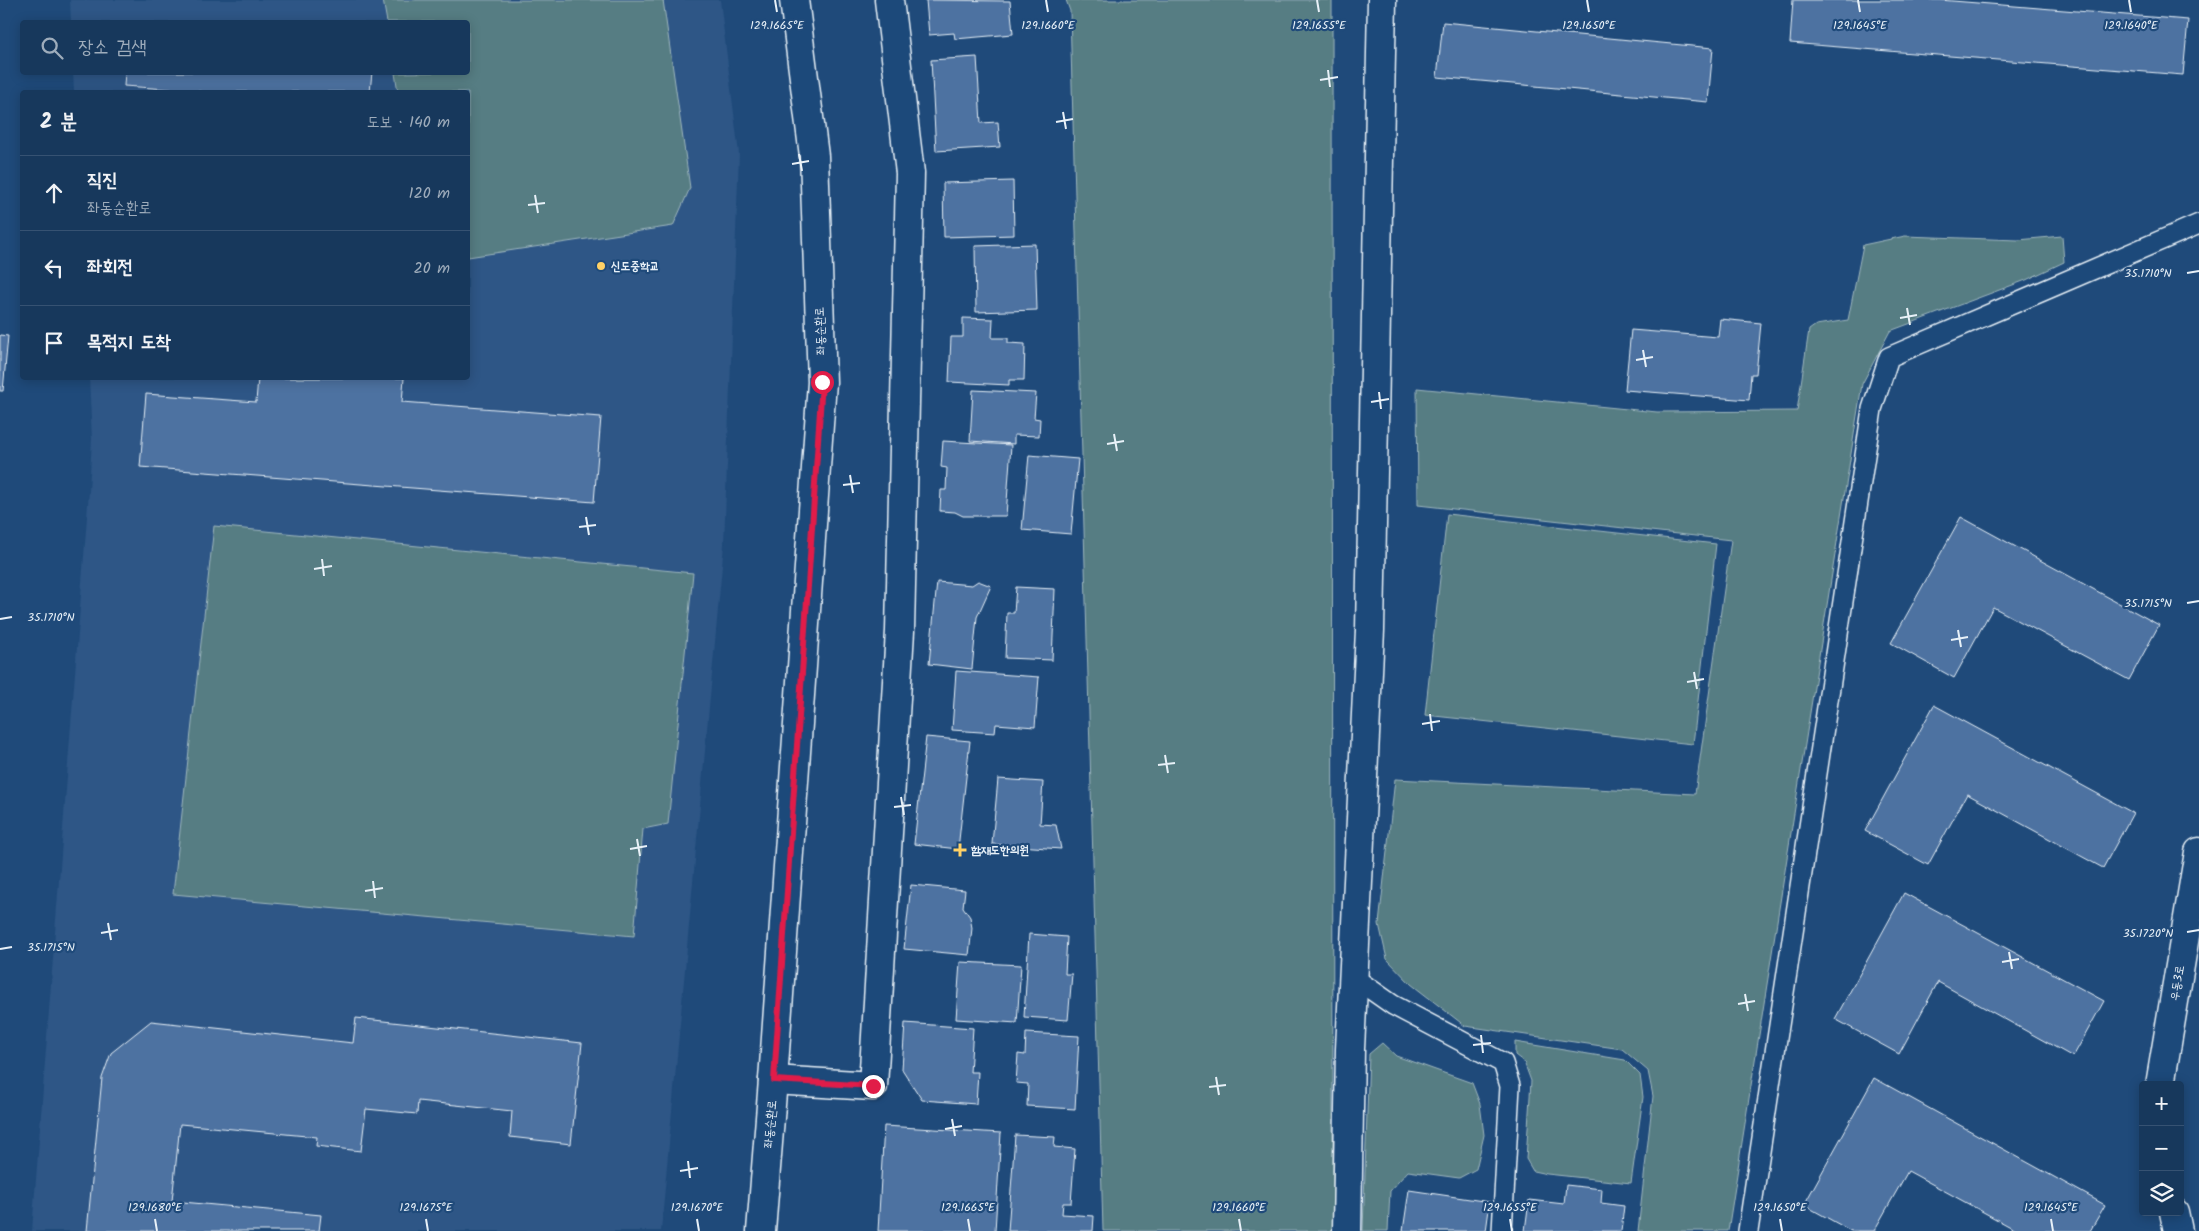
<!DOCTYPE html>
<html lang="ko">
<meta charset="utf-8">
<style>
:root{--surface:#17385c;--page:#203f62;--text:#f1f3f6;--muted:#9eacbb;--line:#365272}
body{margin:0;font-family:Kalam,"Poor Story",sans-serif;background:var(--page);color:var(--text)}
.controls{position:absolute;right:15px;bottom:15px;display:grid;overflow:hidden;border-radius:5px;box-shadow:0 2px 12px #0003}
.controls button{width:45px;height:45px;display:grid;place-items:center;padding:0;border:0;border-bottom:1px solid var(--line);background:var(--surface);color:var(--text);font:25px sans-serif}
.stop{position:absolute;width:15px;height:15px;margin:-11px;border:4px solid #e11d48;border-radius:50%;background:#fff}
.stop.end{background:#e11d48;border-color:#fff;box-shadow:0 1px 5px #0008}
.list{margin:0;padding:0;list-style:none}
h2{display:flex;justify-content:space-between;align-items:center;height:65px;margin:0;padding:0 20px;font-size:21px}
h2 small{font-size:16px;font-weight:400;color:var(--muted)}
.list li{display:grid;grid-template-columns:32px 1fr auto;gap:15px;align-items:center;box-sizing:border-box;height:75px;padding:0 20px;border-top:1px solid var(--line)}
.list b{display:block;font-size:19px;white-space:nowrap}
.list p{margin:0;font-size:16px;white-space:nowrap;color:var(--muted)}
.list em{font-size:16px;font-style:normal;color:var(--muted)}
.icon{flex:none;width:28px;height:28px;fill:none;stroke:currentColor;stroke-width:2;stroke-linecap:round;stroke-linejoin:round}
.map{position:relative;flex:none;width:2199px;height:1231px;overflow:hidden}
.search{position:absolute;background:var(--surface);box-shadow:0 2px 12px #0003;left:20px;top:20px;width:450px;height:55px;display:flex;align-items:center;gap:12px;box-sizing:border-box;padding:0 18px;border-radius:5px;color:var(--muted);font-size:19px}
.panel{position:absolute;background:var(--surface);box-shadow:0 2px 12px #0003;left:20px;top:90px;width:450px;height:290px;border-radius:5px}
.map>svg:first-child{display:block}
.built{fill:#2d5686}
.green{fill:#567d83;stroke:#9fb7be}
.building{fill:#4d72a1;stroke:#e8f1f8}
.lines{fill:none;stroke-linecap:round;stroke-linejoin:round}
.lane-casing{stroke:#e8f1f8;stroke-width:22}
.street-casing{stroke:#e8f1f8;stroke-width:31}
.secondary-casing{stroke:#e8f1f8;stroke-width:31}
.lane{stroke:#1f4a7a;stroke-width:19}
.street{stroke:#1f4a7a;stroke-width:28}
.secondary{stroke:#1f4a7a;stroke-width:28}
.route{stroke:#e11d48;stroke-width:6}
.ticks{fill:none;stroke:#e8f1f8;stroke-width:2}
.poi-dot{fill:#ffd166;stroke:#1f4a7a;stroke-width:2}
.labels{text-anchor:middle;stroke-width:4.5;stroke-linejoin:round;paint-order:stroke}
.poi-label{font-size:12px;font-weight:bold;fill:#e8f1f8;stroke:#1f4a7a;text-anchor:start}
.street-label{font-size:12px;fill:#e8f1f8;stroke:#1f4a7a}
.ticks-label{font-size:12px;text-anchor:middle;fill:#e8f1f8;stroke:#1f4a7a;stroke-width:4.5;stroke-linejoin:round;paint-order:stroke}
</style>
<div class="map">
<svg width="2199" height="1231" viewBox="0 0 2199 1231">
<rect width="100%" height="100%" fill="#1f4a7a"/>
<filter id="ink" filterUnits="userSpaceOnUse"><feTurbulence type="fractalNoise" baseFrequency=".02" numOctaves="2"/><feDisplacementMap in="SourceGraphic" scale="10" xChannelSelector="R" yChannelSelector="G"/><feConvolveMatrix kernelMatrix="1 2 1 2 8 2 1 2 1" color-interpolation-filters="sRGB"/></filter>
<g filter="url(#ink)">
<!-- built -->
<path class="built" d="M70,0H720L739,154L724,544L661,1231H32L89,491L92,439L89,378H468V92H74L73,73L468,72V22H71Z"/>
<!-- green -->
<path class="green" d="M383,0H663L690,188L673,226L468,257V92H398L395,73L468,72V22H387Z
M1066,0H1332L1333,1231H1103L1070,11Z
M1905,236L2018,240L2062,236L2064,262L2026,280L1890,331L1862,384L1728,1231H1638L1653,1096L1648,1071L1622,1049L1465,1026L1411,984L1387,959L1379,924L1395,779L1695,794L1731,540L1418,505L1417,388L1657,412L1797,411L1809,330L1816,325L1848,320L1863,245Z
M1447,514L1716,544L1693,744L1425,715Z
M214,526L693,573L668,824L643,829L634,936L173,894Z
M1515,1042L1625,1060L1640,1075L1643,1097L1631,1183L1547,1174L1533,1171L1526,1159L1531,1081L1524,1062L1515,1055Z
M1382,1043L1396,1056L1472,1083L1480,1104L1484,1135L1476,1169L1459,1178L1408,1171L1390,1191L1388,1231H1363L1369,1054Z"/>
<!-- building -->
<path class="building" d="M926,0L1010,1L1013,34L955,39L954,33L929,35Z
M1793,0H1940L2188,20L2183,75L1790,43Z
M1443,22L1713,48L1708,102L1437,77Z
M977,57L981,123L998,122L1000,147L936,151L931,60Z
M125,72H372L370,92H210L124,86Z
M1013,181L1014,235L944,237L943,183Z
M1035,244L1037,310L976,312L975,246Z
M963,318L993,319L992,338H1008V343L1025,344L1024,380H1009V385L949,382L951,337H963Z
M1720,319L1761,323L1756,374H1751L1749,400L1625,390L1631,330L1718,337Z
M0,335L8,336L3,391H0Z
M258,378H404L402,402L601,417L594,502L140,467L146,394L256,402Z
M973,390L1036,393L1034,418L1040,419L1039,436L1014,435V444L970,441Z
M943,441L1011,445L1006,516H963L955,512L940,511L941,490H946L947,468L941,467Z
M1029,455L1078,459L1071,534L1022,530Z
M1961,517L2159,625L2129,680L1993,607L1954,678L1891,643Z
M978,581L991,586L977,617L972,669L929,664L937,582L972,585Z
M1016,587L1055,589L1052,660L1005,658L1007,613H1014Z
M956,671L1039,677L1035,727L996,724L995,733L952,730Z
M1934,705L2133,813L2103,868L1967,794L1928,865L1865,831Z
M926,737L970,741L958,849L914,844Z
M998,779L1043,782L1040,824L1056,825L1061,849L992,844Z
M911,885L965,890L963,907L970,917L972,928L969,955L904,949Z
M1904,893L2104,1001L2073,1057L1938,982L1899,1054L1835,1019Z
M1029,934L1067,937L1065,974H1072L1068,1020L1024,1017Z
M960,962L1021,965L1017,1023L956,1019Z
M356,1018L582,1043L571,1144L510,1137L512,1111L418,1101L417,1114L366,1109L361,1151L316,1146L317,1137L180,1124L172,1201L321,1215L319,1231H87L102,1078L111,1053L151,1021L353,1043Z
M905,1023L973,1028L970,1072H978L976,1104L922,1100L902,1069Z
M1026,1033L1079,1036L1075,1109L1027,1106L1028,1084L1016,1083L1018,1054L1025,1055Z
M1874,1078L2105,1205L2090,1231H2018L1908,1171L1874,1231H1851L1804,1205Z
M884,1126L1001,1133L995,1231H878Z
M1015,1135L1055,1137L1054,1147L1075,1149L1071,1203H1063L1062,1214L1094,1216L1093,1231H1008Z
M1566,1185L1602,1189L1601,1203L1624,1206L1621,1231H1525L1529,1200L1564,1204Z
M1409,1190L1490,1202L1486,1231H1403Z"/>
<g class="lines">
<defs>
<path id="lane" d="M1353,977L1393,1005L1503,1063L1510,1086L1502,1231
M1748,1231L1872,409L1889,357L2199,224"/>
<path id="street" d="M773,1080L873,1086L900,631L910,173L889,0
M2160,1085L2199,852
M2174,1212L2178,1231
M1347,1231L1350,1049L1370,630L1382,0"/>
<path id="secondary" d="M761,1231L773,1080L822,382L814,156L794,0"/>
</defs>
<!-- lane casing -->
<use href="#lane" class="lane-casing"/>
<!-- street casing -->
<use href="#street" class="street-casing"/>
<!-- secondary casing -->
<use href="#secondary" class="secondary-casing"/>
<!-- lane -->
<use href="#lane" class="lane"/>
<!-- street -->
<use href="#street" class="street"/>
<!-- secondary -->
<use href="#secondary" class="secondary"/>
</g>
</g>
<g class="lines" filter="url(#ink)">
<!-- route -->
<path class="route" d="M822,382L774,1080L873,1086"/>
</g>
<!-- ticks -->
<path class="ticks" d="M775,0L777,12M1046,0L1048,12M1317,0L1319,12M1587,0L1589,12M1858,0L1860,12M2129,0L2131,12M1328,70L1330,87M1320,80L1338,77M1063,112L1066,129M1056,122L1073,119M799,154L802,171M792,164L809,161M535,195L538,213M528,205L545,203M2187,273L2199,271M1907,308L1910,325M1900,318L1917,315M1643,350L1646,367M1636,360L1653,357M1379,392L1381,409M1371,402L1389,399M1114,434L1117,451M1107,444L1124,441M850,475L853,493M843,485L860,483M586,517L589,535M579,527L596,525M322,559L324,576M314,569L332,566M2187,603L2199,601M0,619L12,617M1958,630L1961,647M1951,640L1968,637M1694,672L1697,689M1687,682L1704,679M1430,714L1432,731M1422,724L1440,721M1165,755L1168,773M1158,765L1175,763M901,797L904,815M894,807L911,805M637,839L640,856M630,849L647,846M373,881L375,898M365,891L383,888M108,923L111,940M2187,932L2199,930M101,933L118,930M0,949L12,947M2009,952L2012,969M2002,962L2019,959M1745,994L1748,1011M1738,1004L1755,1001M1481,1035L1483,1053M1473,1045L1491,1043M1216,1077L1219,1095M1209,1087L1226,1085M952,1119L955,1136M945,1129L962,1126M688,1161L690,1178M680,1171L698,1168M155,1219L157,1231M426,1219L428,1231M697,1219L699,1231M968,1219L970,1231M1239,1219L1241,1231M1510,1219L1512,1231M1780,1219L1782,1231M2051,1219L2053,1231"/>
<!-- markers -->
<g class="poi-dot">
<circle cx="601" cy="266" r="5"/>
<path d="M957.5 842.5h5v5h5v5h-5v5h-5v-5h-5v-5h5z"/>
</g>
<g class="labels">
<!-- poi labels -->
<g class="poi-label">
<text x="611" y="270">신도중학교</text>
<text x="971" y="854">함재도한의원</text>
</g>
<!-- street labels -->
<g class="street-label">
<text transform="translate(820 331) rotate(-92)" y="4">좌동순환로</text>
<text transform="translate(2177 983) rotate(-80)" y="4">우동3로</text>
<text transform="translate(770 1124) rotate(-85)" y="4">좌동순환로</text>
</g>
</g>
<g class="ticks-label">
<text x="777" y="29">129.1665°E</text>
<text x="1048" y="29">129.1660°E</text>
<text x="1319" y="29">129.1655°E</text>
<text x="1589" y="29">129.1650°E</text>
<text x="1860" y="29">129.1645°E</text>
<text x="2131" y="29">129.1640°E</text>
<text x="2148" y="277">35.1710°N</text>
<text x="2148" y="607">35.1715°N</text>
<text x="51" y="621">35.1710°N</text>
<text x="2148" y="937">35.1720°N</text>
<text x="51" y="951">35.1715°N</text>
<text x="155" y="1211">129.1680°E</text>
<text x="426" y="1211">129.1675°E</text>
<text x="697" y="1211">129.1670°E</text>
<text x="968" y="1211">129.1665°E</text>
<text x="1239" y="1211">129.1660°E</text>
<text x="1510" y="1211">129.1655°E</text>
<text x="1780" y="1211">129.1650°E</text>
<text x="2051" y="1211">129.1645°E</text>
</g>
</svg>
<div class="controls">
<button>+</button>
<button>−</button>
<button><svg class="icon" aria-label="layers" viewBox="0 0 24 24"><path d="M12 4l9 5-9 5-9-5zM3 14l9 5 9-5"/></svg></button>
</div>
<div class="stop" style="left:822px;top:382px"></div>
<div class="stop end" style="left:873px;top:1086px"></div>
<div class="search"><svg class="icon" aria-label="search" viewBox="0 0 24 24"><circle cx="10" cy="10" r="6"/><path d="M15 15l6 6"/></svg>장소 검색</div>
<section class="panel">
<h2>2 분<small>도보 · 140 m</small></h2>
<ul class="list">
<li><svg class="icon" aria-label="ahead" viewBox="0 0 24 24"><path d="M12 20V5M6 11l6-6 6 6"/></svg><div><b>직진</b><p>좌동순환로</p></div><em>120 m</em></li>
<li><svg class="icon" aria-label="left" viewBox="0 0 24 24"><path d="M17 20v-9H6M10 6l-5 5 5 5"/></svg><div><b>좌회전</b></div><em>20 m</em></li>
<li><svg class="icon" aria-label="arrive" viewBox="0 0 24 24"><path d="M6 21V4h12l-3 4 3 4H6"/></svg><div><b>목적지 도착</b></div></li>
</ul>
</section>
</div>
